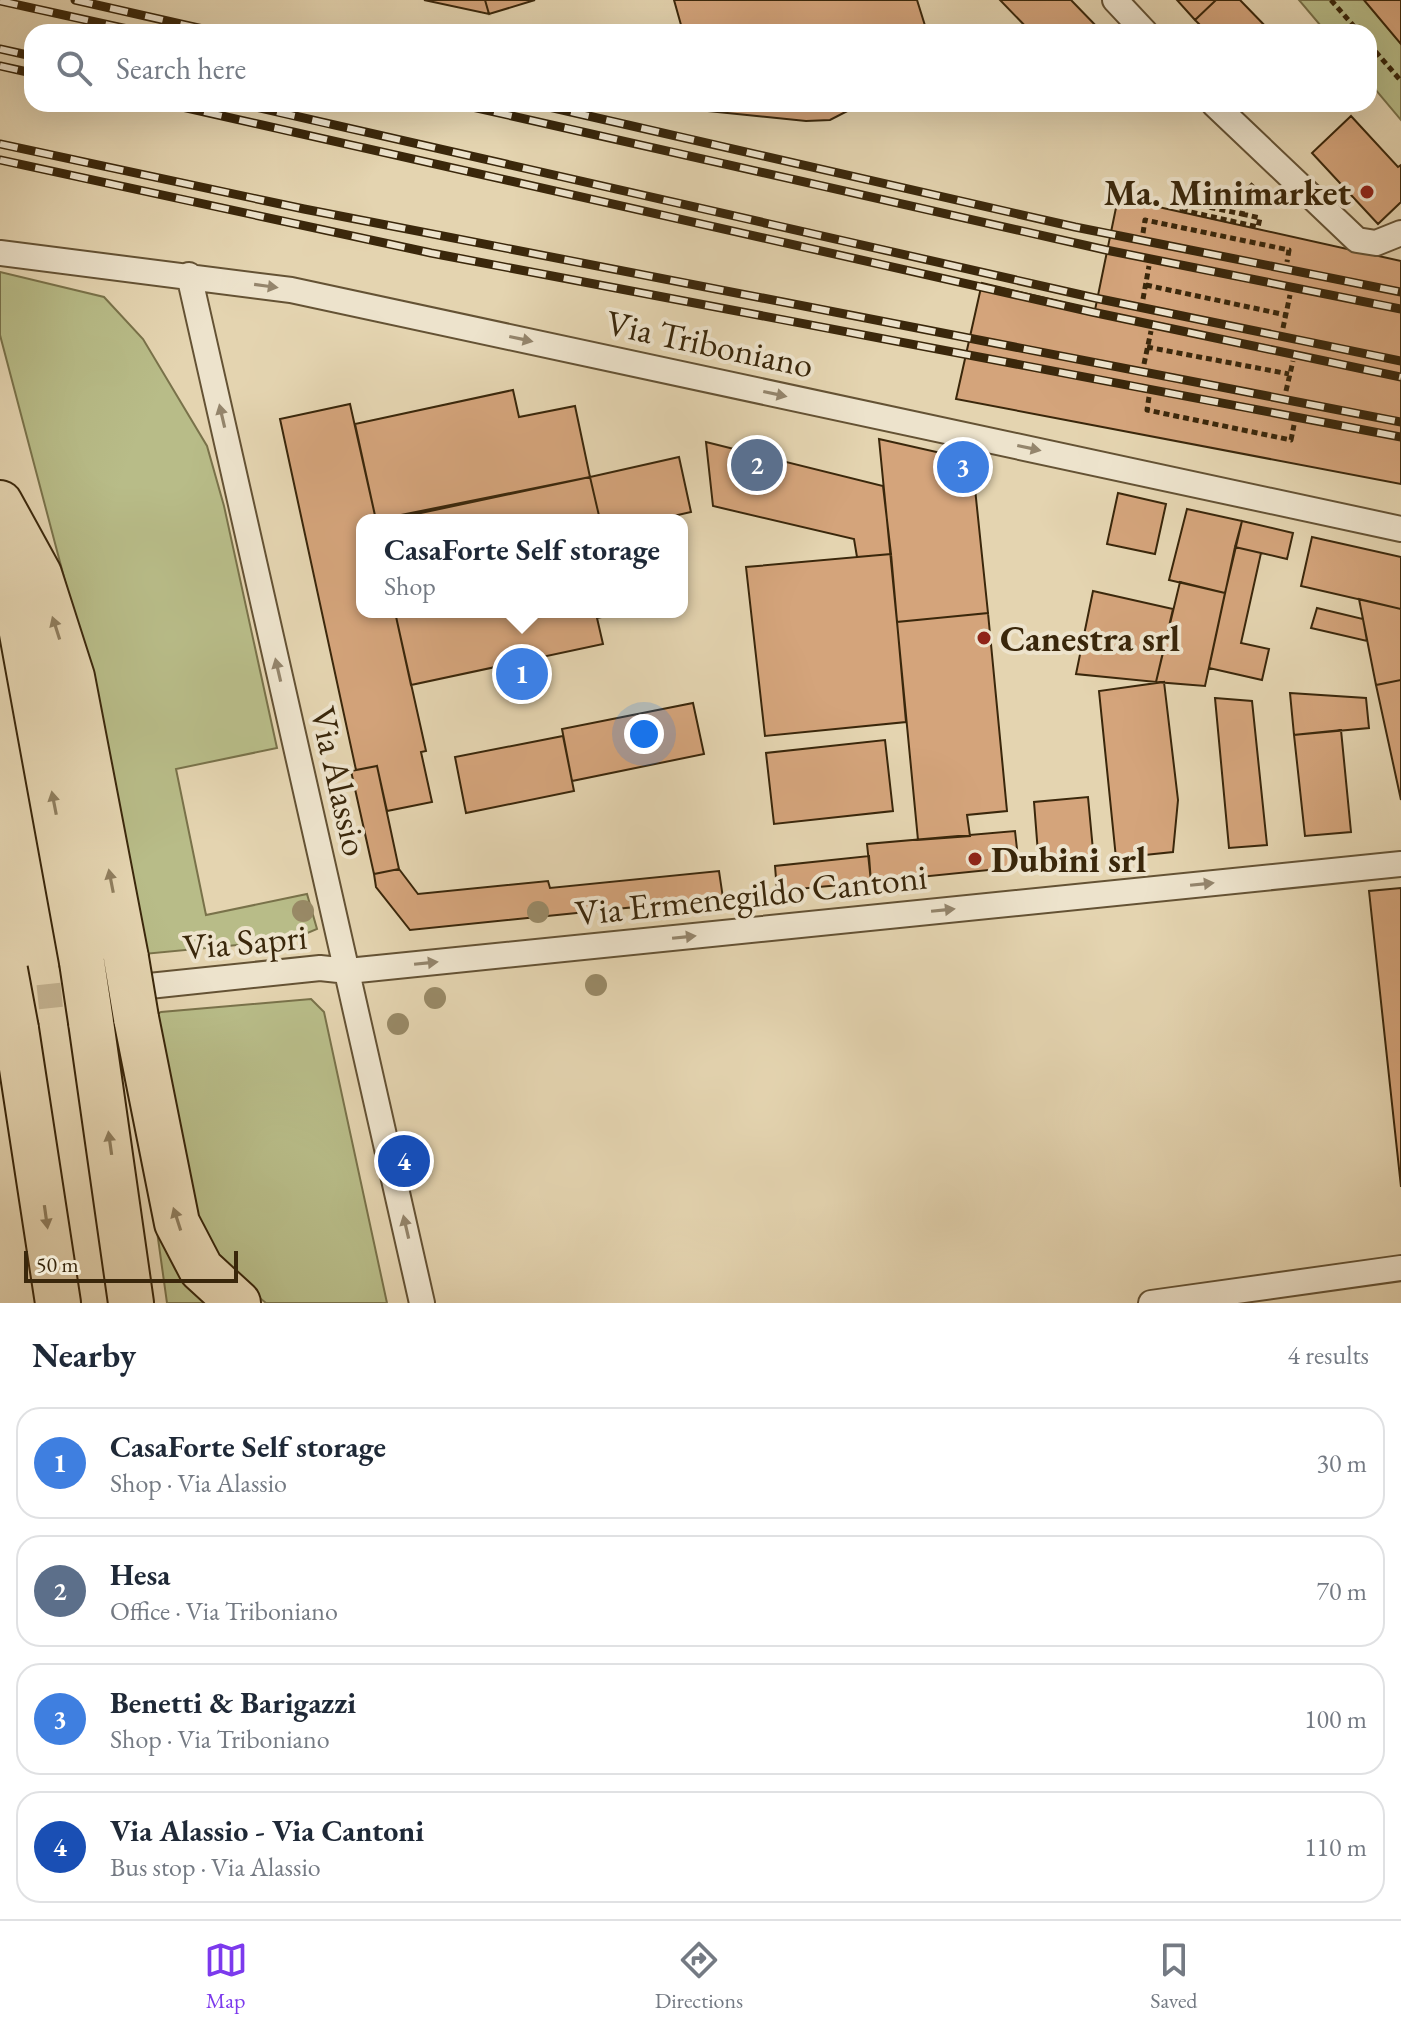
<!DOCTYPE html>
<meta charset="utf-8">
<style>
:root{--surface:#fff;--page:#f2f2f3;--text:#1f2937;--muted:#747a83;--line:#e0e1e3;--accent:#7c3aed}
body{margin:0;font-family:"EB Garamond",serif;background:var(--page);color:var(--text)}
.scale{position:absolute;left:24px;bottom:20px;width:214px;box-sizing:border-box;padding-left:8px;border:4px solid #3a270b;border-top:0;font-size:22px;line-height:28px;white-space:nowrap;color:#3a270b;-webkit-text-stroke:6px #ede3cc;paint-order:stroke}
.you{position:absolute;left:644px;top:734px;width:28px;height:28px;margin:-20px;border:6px solid #fff;border-radius:50%;background:#1a73e8;box-shadow:0 0 0 12px #1a73e833}
.badge{display:grid;place-items:center;width:52px;height:52px;border-radius:50%;background:var(--accent);color:#fff;font-size:26px;font-weight:700}
.pin{position:absolute;translate:-50% -50%;border:4px solid #fff;box-shadow:0 2px 8px #0006}
.popup{position:absolute;left:356px;top:514px;width:332px;height:104px;box-sizing:border-box;display:grid;place-content:center;border-radius:16px;background:var(--surface);filter:drop-shadow(0 2px 6px #0005);font-size:26px;white-space:nowrap;color:var(--muted)}
.popup b{font-size:30px;color:var(--text)}
.popup::after{content:'';position:absolute;left:50%;top:100%;margin-left:-16px;border:16px solid transparent;border-top-color:var(--surface)}
.list{margin:0;padding:0;list-style:none}
h2{display:flex;justify-content:space-between;align-items:center;height:104px;margin:0;padding:0 32px;font-size:34px}
h2 small{font-size:26px;font-weight:400;color:var(--muted)}
.list li{display:grid;grid-template-columns:52px 1fr auto;gap:24px;align-items:center;box-sizing:border-box;height:112px;margin:0 16px 16px;padding:0 16px;border:2px solid var(--line);border-radius:24px}
.list b{display:block;font-size:30px;white-space:nowrap}
.list p{margin:0;font-size:26px;white-space:nowrap;color:var(--muted)}
.list em{font-size:26px;font-style:normal;color:var(--muted)}
.icon{flex:none;width:44px;height:44px;fill:none;stroke:currentColor;stroke-width:2;stroke-linecap:round;stroke-linejoin:round}
.map{position:relative;flex:none;width:1401px;height:1303px;overflow:hidden}
.search{position:absolute;background:var(--surface);box-shadow:0 8px 32px #0002;left:24px;right:24px;top:24px;height:88px;display:flex;align-items:center;gap:20px;box-sizing:border-box;padding:0 28px;border-radius:24px;color:var(--muted);font-size:30px}
.sheet{height:616px;background:var(--surface)}
nav{display:flex;justify-content:space-around;align-items:center;box-sizing:border-box;height:112px;border-top:2px solid var(--line);background:var(--surface);font-size:22px;color:var(--muted)}
nav a{display:grid;justify-items:center;gap:4px}
nav .on{color:var(--accent)}
.map>svg:first-child{display:block}
.green{fill:#b8bc88;stroke:#79724a;stroke-width:2}
.building{fill:#d4a47b;stroke:#3a270b;stroke-width:2}
.lines{fill:none;stroke-linecap:round;stroke-linejoin:round}
.street-tunnel{stroke:#c2b18f;stroke-width:24;stroke-dasharray:24 12;stroke-linecap:butt}
.street-casing{stroke:#645234;stroke-width:28}
.highway-casing{stroke:#3a270b;stroke-width:48}
.path{stroke:#3a270b;stroke-width:5;stroke-dasharray:6 4;stroke-linecap:butt}
.street{stroke:#ede3cc;stroke-width:24}
.highway{stroke:#e4d4b0;stroke-width:44}
.rail-casing{stroke:#3a270b;stroke-width:9}
.rail{stroke:#ede3cc;stroke-width:6;stroke-dasharray:18;stroke-linecap:butt}
.highway-bridge-casing{stroke:#3a270b;stroke-width:48;stroke-linecap:butt}
.highway-bridge{stroke:#e4d4b0;stroke-width:44}
.tree{fill:#988966}
.oneway{fill:#94856c}
.oneway2{fill:#8f7e5e}
.poi-dot{fill:#8f2418;stroke:#ede3cc;stroke-width:3}
.labels{text-anchor:middle;stroke-width:8;stroke-linejoin:round;paint-order:stroke}
.poi-label{font-size:36px;font-weight:bold;fill:#3a270b;stroke:#ede3cc;text-anchor:start}
.street-label{font-size:36px;fill:#3a270b;stroke:#ede3cc}
</style>
<div class="map">
<svg width="1401" height="1303" viewBox="0 0 1401 1303">
<rect width="100%" height="100%" fill="#e4d4b0"/>
<filter id="stains"><feTurbulence type="fractalNoise" baseFrequency=".0025" numOctaves="4"/><feColorMatrix values="0 0 0 0 .2 0 0 0 0 .09 0 0 0 0 .02 0 0 0 .5 -.17"/></filter>
<radialGradient id="worn" r=".72"><stop offset=".6" stop-color="#630" stop-opacity="0"/><stop offset="1" stop-color="#630" stop-opacity=".3"/></radialGradient>
<!-- green -->
<path class="green" d="M1299,0H1364L1401,44V120L1369,82V32H1326Z
M0,272L104,297L143,339L207,446L224,506L277,748L176,769L206,915L307,894L317,929L291,940L144,954L98,706L0,335Z
M311,999L324,1012L387,1303H266L223,1268L197,1227L154,1016L161,1012Z
M156,1224L214,1303H167Z"/>
<!-- building -->
<path class="building" d="M424,0H485L489,14Z
M485,0H535L489,14Z
M674,0H917L927,32H683Z
M1000,0H1071L1102,32H1031Z
M1177,0H1216L1195,20Z
M1216,0H1240L1271,32H1207L1195,20Z
M1364,0H1401V44Z
M703,104H861L830,120L806,121L708,111Z
M1351,116L1398,167L1401,165V202L1378,224L1312,153Z
M1118,198L1401,261V484L956,399L982,283L1095,310Z
M513,390L519,417L575,406L590,477L376,520L355,424Z
M350,404L376,520H362V612H395L426,751L421,752L432,802L387,811L377,766L356,770L280,419Z
M879,439L972,460L988,613L897,622Z
M706,442L883,486L891,554L857,557L854,539L713,506Z
M679,457L691,512L669,517L670,520H600L590,477Z
M590,477L600,520H388Z
M1118,493L1166,504L1155,554L1107,544Z
M1187,509L1242,521L1225,593L1169,580Z
M1242,521L1293,533L1287,559L1235,547Z
M1312,537L1401,557V609L1301,586Z
M1235,547L1261,553L1241,643L1269,649L1262,680L1209,668Z
M891,554L906,722L765,736L746,567Z
M1180,582L1225,593L1205,686L1156,682Z
M1093,591L1173,609L1156,682L1076,674Z
M1359,599L1401,609V680L1376,685Z
M1317,608L1363,619L1367,641L1311,628Z
M395,612H625L597,618L603,644L411,685Z
M988,613L1007,811L967,815L970,836L918,840L897,622Z
M1401,680V800L1376,685Z
M1164,682L1178,800L1173,852L1116,858L1099,691Z
M1290,693L1366,698L1369,728L1294,735Z
M1215,698L1252,701L1267,845L1229,848Z
M693,703L704,754L572,781L562,729Z
M1341,730L1351,832L1305,836L1294,735Z
M563,736L574,791L466,813L455,757Z
M885,740L893,811L774,824L766,753Z
M377,766L399,869L374,874L351,771Z
M1088,797L1094,861L1039,866L1034,802Z
M1015,831L1019,867L871,882L867,844Z
M869,856L871,882L777,891L775,866Z
M399,869L418,894L548,881L550,888L719,871L723,898L410,930L376,887L374,874Z
M1401,888V1187L1369,891Z"/>
<g class="lines">
<!-- street-tunnel -->
<path class="street-tunnel" d="M2,1001L97,991"/>
<defs>
<path id="street" d="M1115,0L1145,32
M1214,104L1357,240L1376,243L1401,233
M0,253L291,290L1401,529
M189,275L422,1303
M149,986L320,968L348,971L1401,864
M1151,1303L1401,1268"/>
<path id="highway" d="M0,503L39,574L72,677L126,958
M7,551L82,962
M136,1018L177,1223L201,1269L238,1303
M91,1022L131,1303
M16,1029L58,1303"/>
</defs>
<!-- street casing -->
<use href="#street" class="street-casing"/>
<!-- highway casing -->
<use href="#highway" class="highway-casing"/>
<!-- path -->
<path class="path" d="M1331,0L1359,32
M1369,44L1401,81
M1242,214L1260,218L1258,227L1182,210L1184,202L1242,214L1247,191L1256,181
M1143,233L1145,220L1289,250L1287,262
M1146,285L1286,315
M1143,299L1149,266
M1283,328L1290,295
M1147,347L1289,374
M1144,364L1151,331
M1286,391L1293,361
M1149,397L1147,410L1291,440L1294,425"/>
<!-- street -->
<use href="#street" class="street"/>
<!-- highway -->
<use href="#highway" class="highway"/>
<defs>
<path id="rail" d="M75,0L216,32
M0,1L141,32
M0,49L32,56
M0,66L32,73
M169,104L1092,312L1401,377
M242,104L1095,298L1401,361
M459,104L1106,250L1401,309
M536,104L1075,227L1401,292
M0,144L304,209L1401,422
M0,160L431,253L1401,437"/>
</defs>
<!-- rail casing -->
<use href="#rail" class="rail-casing"/>
<!-- rail -->
<use href="#rail" class="rail"/>
<defs>
<path id="highway-bridge" d="M126,958L136,1018
M82,962L91,1022
M5,970L16,1029"/>
</defs>
<!-- highway-bridge casing -->
<use href="#highway-bridge" class="highway-bridge-casing"/>
<!-- highway-bridge -->
<use href="#highway-bridge" class="highway-bridge"/>
</g>
<!-- trees -->
<g class="tree">
<circle cx="303" cy="911" r="11"/>
<circle cx="538" cy="912" r="11"/>
<circle cx="596" cy="985" r="11"/>
<circle cx="435" cy="998" r="11"/>
<circle cx="398" cy="1024" r="11"/>
</g>
<!-- one-way arrows -->
<defs><path id="oneway-solid" d="M-6-.8H1V-3.2L6.5 0L1 3.2V.8H-6Z" transform="scale(2)"/></defs>
<g class="oneway">
<use href="#oneway-solid" transform="translate(266 286) rotate(8)"/>
<use href="#oneway-solid" transform="translate(521 339) rotate(12)"/>
<use href="#oneway-solid" transform="translate(775 394) rotate(12)"/>
<use href="#oneway-solid" transform="translate(222 416) rotate(-103)"/>
<use href="#oneway-solid" transform="translate(1029 448) rotate(12)"/>
<use href="#oneway-solid" transform="translate(278 670) rotate(-103)"/>
<use href="#oneway-solid" transform="translate(1202 884) rotate(-6)"/>
<use href="#oneway-solid" transform="translate(943 910) rotate(-6)"/>
<use href="#oneway-solid" transform="translate(684 937) rotate(-6)"/>
<use href="#oneway-solid" transform="translate(426 963) rotate(-6)"/>
<use href="#oneway-solid" transform="translate(406 1227) rotate(-103)"/>
</g>
<g class="oneway2">
<use href="#oneway-solid" transform="translate(56 628) rotate(-108)"/>
<use href="#oneway-solid" transform="translate(54 803) rotate(-101)"/>
<use href="#oneway-solid" transform="translate(111 881) rotate(-101)"/>
<use href="#oneway-solid" transform="translate(110 1143) rotate(-98)"/>
<use href="#oneway-solid" transform="translate(46 1217) rotate(82)"/>
<use href="#oneway-solid" transform="translate(177 1219) rotate(-108)"/>
</g>
<!-- markers -->
<g class="poi-dot">
<circle cx="1367" cy="192" r="8"/>
<circle cx="984" cy="638" r="8"/>
<circle cx="975" cy="859" r="8"/>
</g>
<g class="labels">
<!-- poi labels -->
<g class="poi-label">
<text x="1351" y="205" text-anchor="end">Ma. Minimarket</text>
<text x="1000" y="651">Canestra srl</text>
<text x="991" y="872">Dubini srl</text>
</g>
<!-- street labels -->
<g class="street-label">
<text transform="translate(710 343) rotate(12)" y="13">Via Triboniano</text>
<text transform="translate(340 781) rotate(77)" y="13">Via Alassio</text>
<text transform="translate(751 894) rotate(-6)" y="13">Via Ermenegildo Cantoni</text>
<text transform="translate(245 941) rotate(-5)" y="13">Via Sapri</text>
</g>
</g>
<rect width="100%" height="100%" filter="url(#stains)"/>
<rect width="100%" height="100%" fill="url(#worn)"/>
</svg>
<div class="scale">50 m</div>
<div class="you"></div>
<div class="pin badge" style="left:522px;top:674px;background:#3f7fe0">1</div>
<div class="popup"><b>CasaForte Self storage</b>Shop</div>
<div class="pin badge" style="left:757px;top:465px;background:#5c6f8a">2</div>
<div class="pin badge" style="left:963px;top:467px;background:#3f7fe0">3</div>
<div class="pin badge" style="left:404px;top:1161px;background:#1a4fb4">4</div>
<div class="search"><svg class="icon" aria-label="search" viewBox="0 0 24 24"><circle cx="10" cy="10" r="6"/><path d="M15 15l6 6"/></svg>Search here</div>
</div>
<section class="sheet">
<h2>Nearby<small>4 results</small></h2>
<ul class="list">
<li><span class="badge" style="background:#3f7fe0">1</span><div><b>CasaForte Self storage</b><p>Shop · Via Alassio</p></div><em>30 m</em></li>
<li><span class="badge" style="background:#5c6f8a">2</span><div><b>Hesa</b><p>Office · Via Triboniano</p></div><em>70 m</em></li>
<li><span class="badge" style="background:#3f7fe0">3</span><div><b>Benetti &amp; Barigazzi</b><p>Shop · Via Triboniano</p></div><em>100 m</em></li>
<li><span class="badge" style="background:#1a4fb4">4</span><div><b>Via Alassio - Via Cantoni</b><p>Bus stop · Via Alassio</p></div><em>110 m</em></li>
</ul>
</section>
<nav>
<a class="on"><svg class="icon" aria-label="map" viewBox="0 0 24 24"><path d="M3 6l6-2 6 2 6-2v14l-6 2-6-2-6 2zM9 4v14M15 6v14"/></svg>Map</a>
<a><svg class="icon" aria-label="directions" viewBox="0 0 24 24"><path d="M12 3l9 9-9 9-9-9zM9 14v-3h6M13 9l2 2-2 2"/></svg>Directions</a>
<a><svg class="icon" aria-label="saved" viewBox="0 0 24 24"><path d="M7 4h10v16l-5-4-5 4z"/></svg>Saved</a>
</nav>
